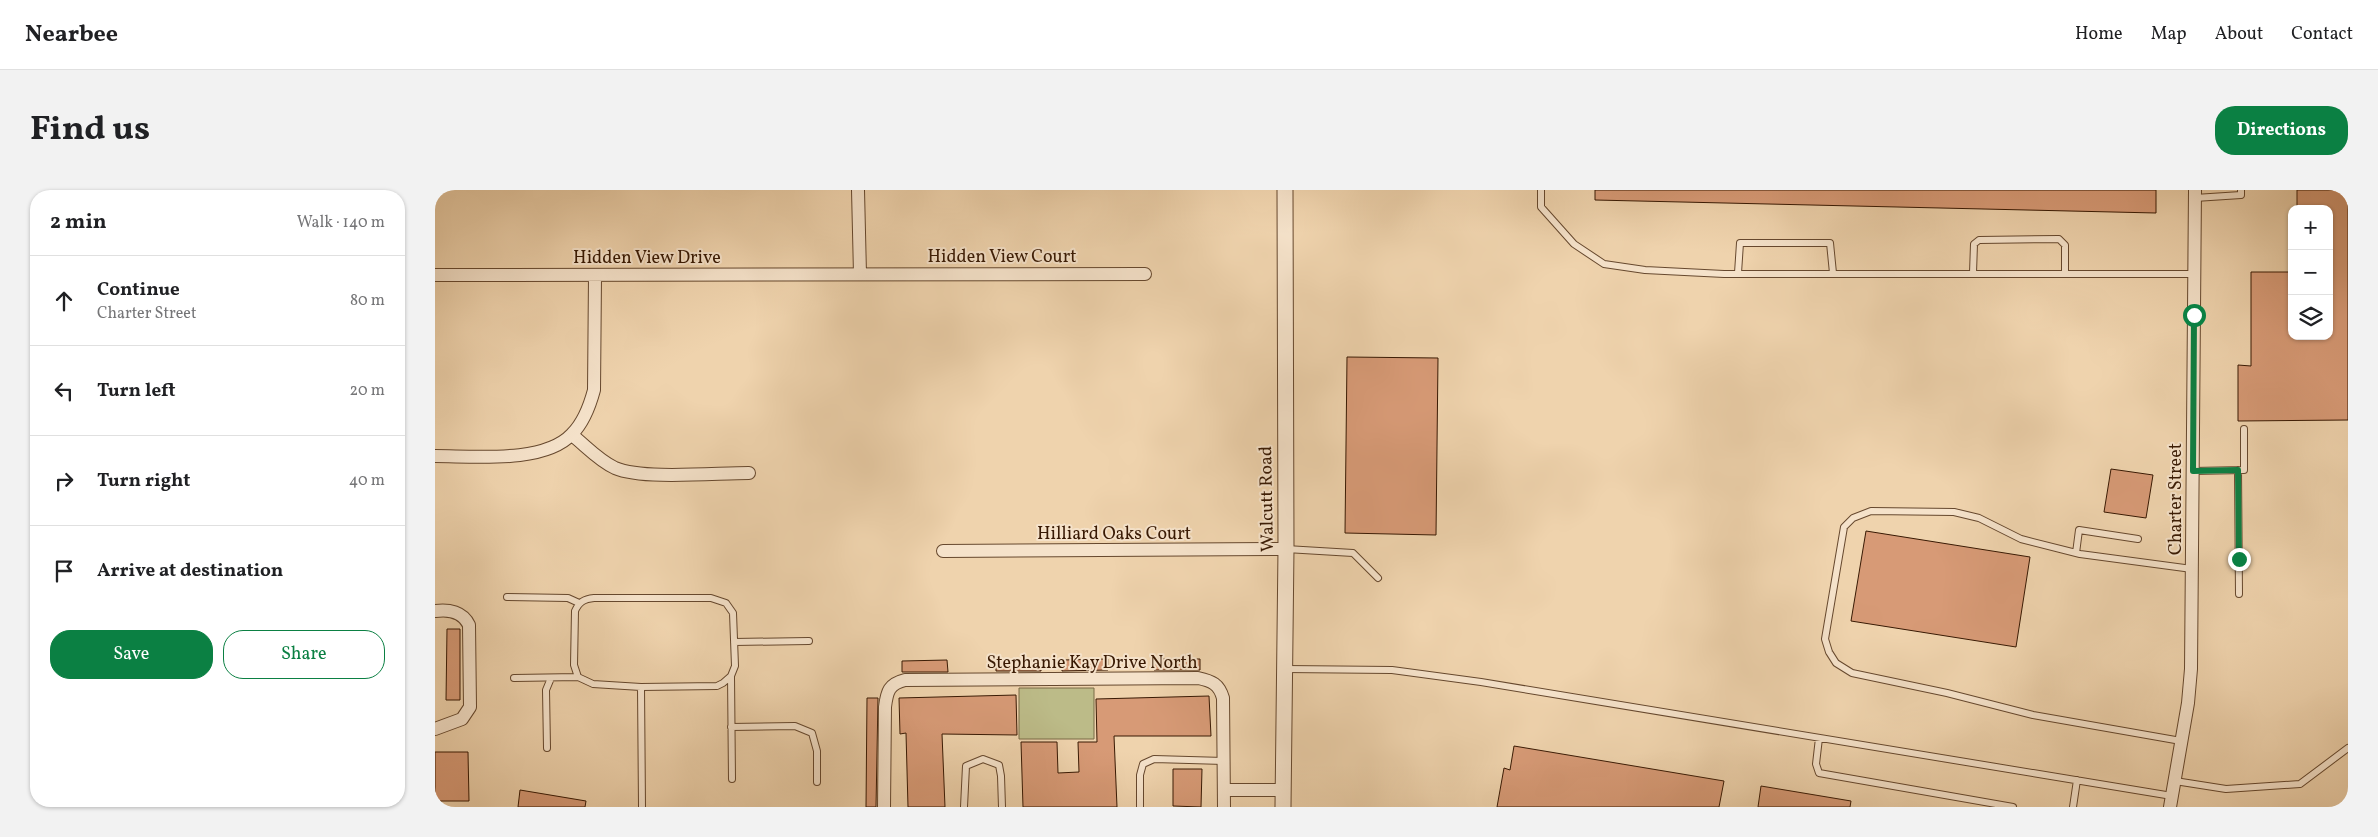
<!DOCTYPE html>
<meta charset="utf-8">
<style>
:root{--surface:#fff;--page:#f2f2f2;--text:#202124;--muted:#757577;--line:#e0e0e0;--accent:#0b8043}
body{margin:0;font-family:Vollkorn,serif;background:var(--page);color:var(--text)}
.controls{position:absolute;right:15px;top:15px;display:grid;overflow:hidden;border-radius:10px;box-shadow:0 1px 4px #0004}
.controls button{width:45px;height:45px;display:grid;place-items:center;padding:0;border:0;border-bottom:1px solid var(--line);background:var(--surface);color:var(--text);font:25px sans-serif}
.stop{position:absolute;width:15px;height:15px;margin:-11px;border:4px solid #0b8043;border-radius:50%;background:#fff}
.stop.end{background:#0b8043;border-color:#fff;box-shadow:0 1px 5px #0008}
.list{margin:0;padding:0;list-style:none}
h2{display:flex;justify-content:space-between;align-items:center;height:65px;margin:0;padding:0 20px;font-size:21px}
h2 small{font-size:16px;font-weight:400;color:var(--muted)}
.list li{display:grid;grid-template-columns:32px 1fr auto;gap:15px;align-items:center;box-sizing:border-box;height:90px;padding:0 20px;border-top:1px solid var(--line)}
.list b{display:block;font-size:19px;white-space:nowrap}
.list p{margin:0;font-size:16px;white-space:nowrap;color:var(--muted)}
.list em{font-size:16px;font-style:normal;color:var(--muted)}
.actions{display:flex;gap:10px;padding:15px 20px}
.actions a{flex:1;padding:11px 0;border:1px solid var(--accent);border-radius:20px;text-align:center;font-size:18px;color:var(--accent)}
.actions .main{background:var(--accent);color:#fff}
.icon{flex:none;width:28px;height:28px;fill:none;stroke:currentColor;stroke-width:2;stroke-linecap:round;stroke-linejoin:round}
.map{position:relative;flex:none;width:1913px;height:617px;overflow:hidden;border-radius:20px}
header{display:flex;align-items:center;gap:30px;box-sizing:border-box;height:70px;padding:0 25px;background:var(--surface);border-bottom:1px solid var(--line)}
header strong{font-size:24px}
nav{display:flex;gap:28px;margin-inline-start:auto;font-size:18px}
.intro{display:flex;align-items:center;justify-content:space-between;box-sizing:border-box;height:120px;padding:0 30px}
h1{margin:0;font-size:35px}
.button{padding:12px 22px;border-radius:20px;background:var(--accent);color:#fff;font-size:18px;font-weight:700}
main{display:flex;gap:30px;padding:0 30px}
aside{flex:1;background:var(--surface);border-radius:20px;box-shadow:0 1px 4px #0004}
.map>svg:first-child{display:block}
.green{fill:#bcbb88;stroke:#7a6a46}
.building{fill:#d79a76;stroke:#381903}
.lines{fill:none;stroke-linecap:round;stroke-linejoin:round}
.service-casing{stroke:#66482e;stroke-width:8}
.minor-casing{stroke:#66482e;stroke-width:14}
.tertiary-casing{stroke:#66482e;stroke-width:17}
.service{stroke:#f5e2ca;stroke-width:6}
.minor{stroke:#f5e2ca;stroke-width:12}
.tertiary{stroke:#f5e2ca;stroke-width:15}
.route{stroke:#0b8043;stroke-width:6}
.labels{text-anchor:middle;stroke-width:4;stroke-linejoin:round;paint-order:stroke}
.street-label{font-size:18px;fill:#381903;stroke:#f5e2ca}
</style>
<header>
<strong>Nearbee</strong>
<nav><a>Home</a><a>Map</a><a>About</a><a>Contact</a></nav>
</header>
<div class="intro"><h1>Find us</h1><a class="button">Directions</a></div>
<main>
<aside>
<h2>2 min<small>Walk · 140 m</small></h2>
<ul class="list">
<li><svg class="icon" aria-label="ahead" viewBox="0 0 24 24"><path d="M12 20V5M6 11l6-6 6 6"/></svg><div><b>Continue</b><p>Charter Street</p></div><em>80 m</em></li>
<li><svg class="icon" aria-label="left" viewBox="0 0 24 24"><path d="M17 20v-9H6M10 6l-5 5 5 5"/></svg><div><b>Turn left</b></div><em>20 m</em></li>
<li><svg class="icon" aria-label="right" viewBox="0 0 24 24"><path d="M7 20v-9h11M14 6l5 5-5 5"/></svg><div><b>Turn right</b></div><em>40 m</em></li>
<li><svg class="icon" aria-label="arrive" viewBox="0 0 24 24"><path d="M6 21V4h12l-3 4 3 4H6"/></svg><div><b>Arrive at destination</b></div></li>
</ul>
<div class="actions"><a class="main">Save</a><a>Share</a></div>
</aside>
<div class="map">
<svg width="1913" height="617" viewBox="0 0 1913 617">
<rect width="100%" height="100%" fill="#efd3ad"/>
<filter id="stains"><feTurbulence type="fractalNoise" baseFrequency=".004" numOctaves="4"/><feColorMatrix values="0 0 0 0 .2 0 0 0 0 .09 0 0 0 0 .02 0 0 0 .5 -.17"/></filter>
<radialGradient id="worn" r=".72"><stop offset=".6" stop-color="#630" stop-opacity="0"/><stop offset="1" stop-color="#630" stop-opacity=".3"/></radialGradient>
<!-- green -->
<path class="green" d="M584,498H659V549H584Z"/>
<!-- building -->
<path class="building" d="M1160,0H1721V23L1160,10Z
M1862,0H1913V230L1803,231V175L1816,176V82H1857V146H1894V19H1862Z
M912,167L1003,168L1001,345L910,343Z
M1676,279L1718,285L1711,328L1669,322Z
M1431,341L1595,367L1581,457L1416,431Z
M12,439H25V510H11Z
M673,469V480L627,481V470Z
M719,469H765V480H719Z
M512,470L513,482H467V471Z
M561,470H606V481H561Z
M581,505L582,545L507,544L510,617H473L471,543L465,544L464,508Z
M774,506L776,546H679L682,617H588L586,552H622L623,583L644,582L643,552H662L661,509Z
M432,508H443L441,617H431Z
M1079,556L1289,591L1284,617H1062L1069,578L1075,580Z
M0,562H33L34,611H0Z
M738,579H767L766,617L738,616Z
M1326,596L1416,611L1415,617H1323Z
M85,600L151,611L150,617H83Z"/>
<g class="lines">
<defs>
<path id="service" d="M1106,0V17L1139,54L1169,74L1210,80L1289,84H1759
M1760,8L1806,5V0
M1303,83L1305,53H1395L1398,83
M1538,83L1539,54L1544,50L1624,49L1630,55V84
M1803,280L1804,404
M1758,281L1809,280V239
M851,359L918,363L943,388
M1641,363L1644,340L1703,349
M72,407L133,408L144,413
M159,408H276L291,413L298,423L300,476L296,486L288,493L282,496L206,497L158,494L143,487L139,475L140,421C144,412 149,409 159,408Z
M299,452L374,451
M850,479L957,480L1046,492L1737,606
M296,486L297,589
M79,488L143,487
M206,497L207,617
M296,537L360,536L377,543L382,561V592
M1384,548L1381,574L1384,583L1578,617
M1746,551L1598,525L1512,503L1417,483L1401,473L1394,462L1390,449L1409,337L1418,328L1436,321L1519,322L1544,328L1586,349L1645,364L1757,379
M112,558L111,500L116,488
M1740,591L1791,599L1865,594L1913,558
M529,617L531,576L548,569L564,575L566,586L567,617
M705,617V585L708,574L719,569L789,571
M1638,617L1642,590"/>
<path id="minor" d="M423,0L425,84
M0,85L710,84
M137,245C151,256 163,270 180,278C208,290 280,283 314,283
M0,266C38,266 109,274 137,244C149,232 155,215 159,200L160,86
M508,361L851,359
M0,421C14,419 28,422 34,435L35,517L27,529L0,539
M789,600H848
M449,617L450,517C452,501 454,494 470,490L763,488C777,491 784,494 788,508L789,617
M1735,617L1753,513L1756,479L1760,0"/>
<path id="tertiary" d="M848,617L851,359L850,0"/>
</defs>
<!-- service casing -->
<use href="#service" class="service-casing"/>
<!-- minor casing -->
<use href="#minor" class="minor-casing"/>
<!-- tertiary casing -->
<use href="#tertiary" class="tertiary-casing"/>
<!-- service -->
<use href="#service" class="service"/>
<!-- minor -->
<use href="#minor" class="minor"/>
<!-- tertiary -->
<use href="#tertiary" class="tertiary"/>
</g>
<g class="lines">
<!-- route -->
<path class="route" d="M1759,125L1758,281L1803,280L1804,369"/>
</g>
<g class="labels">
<!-- street labels -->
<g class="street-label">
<text x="567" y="72">Hidden View Court</text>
<text x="212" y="73">Hidden View Drive</text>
<text transform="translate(831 309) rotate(-91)" y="6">Walcutt Road</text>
<text transform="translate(1740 309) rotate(-90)" y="6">Charter Street</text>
<text x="679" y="349">Hilliard Oaks Court</text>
<text x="657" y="478">Stephanie Kay Drive North</text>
</g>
</g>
<rect width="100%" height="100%" filter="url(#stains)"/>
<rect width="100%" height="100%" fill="url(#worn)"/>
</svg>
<div class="controls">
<button>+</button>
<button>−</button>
<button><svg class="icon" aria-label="layers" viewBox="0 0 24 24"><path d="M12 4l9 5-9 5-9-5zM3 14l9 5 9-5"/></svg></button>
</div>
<div class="stop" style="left:1759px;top:125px"></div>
<div class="stop end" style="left:1804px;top:369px"></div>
</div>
</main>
